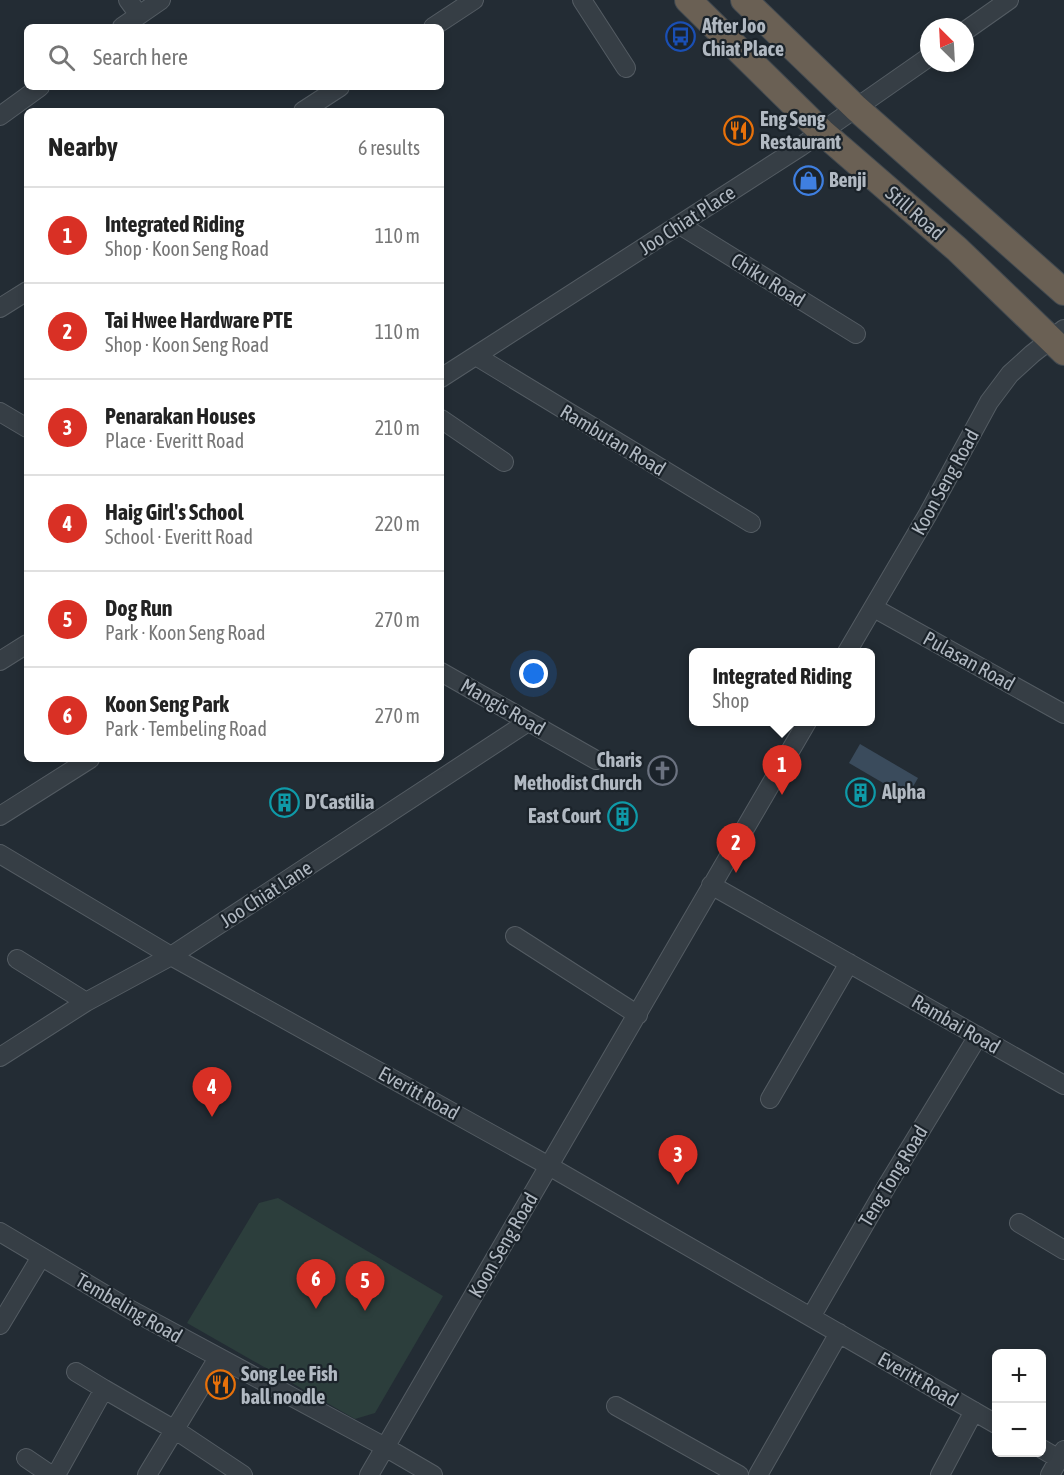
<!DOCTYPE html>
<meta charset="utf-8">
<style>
:root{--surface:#fff;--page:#f6f6f6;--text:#222;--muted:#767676;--line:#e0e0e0;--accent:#d93025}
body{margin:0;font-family:"Asap Condensed",sans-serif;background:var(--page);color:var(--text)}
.controls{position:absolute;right:18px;bottom:18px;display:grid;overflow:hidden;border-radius:9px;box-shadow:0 3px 9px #0003}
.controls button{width:54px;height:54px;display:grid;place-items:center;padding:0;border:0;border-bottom:2px solid var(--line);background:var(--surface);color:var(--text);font:30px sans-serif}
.compass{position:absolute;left:920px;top:18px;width:54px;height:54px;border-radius:50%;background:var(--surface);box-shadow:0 3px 9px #0003;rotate:336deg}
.you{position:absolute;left:534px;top:674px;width:21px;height:21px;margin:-15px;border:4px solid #fff;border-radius:50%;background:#1a73e8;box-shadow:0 0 0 9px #1a73e833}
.badge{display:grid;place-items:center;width:39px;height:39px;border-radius:50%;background:var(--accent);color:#fff;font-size:20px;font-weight:700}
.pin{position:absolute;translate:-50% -50px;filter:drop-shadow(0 2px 3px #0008)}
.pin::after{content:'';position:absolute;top:32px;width:21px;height:18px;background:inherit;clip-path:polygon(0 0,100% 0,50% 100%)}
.popup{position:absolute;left:689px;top:648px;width:186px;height:78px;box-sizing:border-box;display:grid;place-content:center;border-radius:9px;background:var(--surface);filter:drop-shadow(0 2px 4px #0005);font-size:20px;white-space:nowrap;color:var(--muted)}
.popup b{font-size:22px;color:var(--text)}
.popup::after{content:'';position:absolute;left:50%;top:100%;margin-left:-12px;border:12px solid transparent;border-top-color:var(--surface)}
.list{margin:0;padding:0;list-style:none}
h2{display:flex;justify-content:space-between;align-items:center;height:78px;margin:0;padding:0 24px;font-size:26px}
h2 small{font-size:20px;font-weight:400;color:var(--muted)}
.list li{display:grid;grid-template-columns:39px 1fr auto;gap:18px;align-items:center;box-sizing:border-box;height:96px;padding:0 24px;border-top:2px solid var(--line)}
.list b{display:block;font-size:22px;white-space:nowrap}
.list p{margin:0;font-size:20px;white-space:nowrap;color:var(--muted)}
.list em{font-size:20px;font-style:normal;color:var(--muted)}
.icon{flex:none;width:33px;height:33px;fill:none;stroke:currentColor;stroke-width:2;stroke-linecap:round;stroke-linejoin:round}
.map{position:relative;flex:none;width:1064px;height:1475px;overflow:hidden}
.search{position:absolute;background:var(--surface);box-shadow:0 3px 9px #0003;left:24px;top:24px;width:420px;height:66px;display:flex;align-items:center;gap:15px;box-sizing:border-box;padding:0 21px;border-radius:9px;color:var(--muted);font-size:22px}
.panel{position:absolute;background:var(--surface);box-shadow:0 3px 9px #0003;left:24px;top:108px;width:420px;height:654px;border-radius:9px}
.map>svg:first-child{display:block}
.green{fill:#2c3e3c}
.water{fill:#3a4b5c}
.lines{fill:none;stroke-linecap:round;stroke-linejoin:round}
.minor-casing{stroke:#545c63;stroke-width:20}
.highway-casing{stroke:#414950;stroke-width:28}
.minor{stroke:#363e45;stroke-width:18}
.highway{stroke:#6a6054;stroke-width:26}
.labels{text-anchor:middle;stroke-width:4.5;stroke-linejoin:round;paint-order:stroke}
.poi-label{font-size:20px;font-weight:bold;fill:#b1b9c2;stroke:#1b232a;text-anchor:start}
.street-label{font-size:20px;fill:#b1b9c2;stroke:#1b232a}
</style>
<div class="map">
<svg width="1064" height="1475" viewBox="0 0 1064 1475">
<rect width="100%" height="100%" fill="#232c34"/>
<!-- green -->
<path class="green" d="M278,1198L443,1296L375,1413L355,1419L187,1323L259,1203Z"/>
<!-- water -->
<path class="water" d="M860,744L918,778L907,797L849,763Z"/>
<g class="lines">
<defs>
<path id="minor" d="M128,0L139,15
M582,0L626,68
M122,27L161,0
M433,27L474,0
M965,31L1009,0
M303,111L340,87
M0,116L40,87
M680,225L856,334
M0,308L27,291
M476,356L751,523
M441,378L800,147L929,57
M0,412L27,428
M441,419L504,462
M874,608L1064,714
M847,652L928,514L989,402L1010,374L1032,354L1064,329
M0,661L27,644
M441,672L596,760
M0,816L90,759
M0,854L171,956L549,1166L996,1424
M711,885L1064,1085
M515,936L638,1015
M17,959L86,1002
M0,1057L86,1002L171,956L528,722
M770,1099L849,963
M1019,1223L1064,1250
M0,1232L131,1310L385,1447L433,1475
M811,1317L888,1184L978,1036
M0,1325L41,1257
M76,1372L104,1389
M616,1406L739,1475
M1042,1449L1059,1459
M26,1458L51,1475
M56,1475L104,1389L180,1433L243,1475
M147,1475L218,1358
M369,1475L807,722
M758,1475L839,1333
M940,1475L974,1411
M1050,1475L1064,1450"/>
<path id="highway" d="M688,0L822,132L957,249L1064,352
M744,0L856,108L1064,292"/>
</defs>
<!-- minor casing -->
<use href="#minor" class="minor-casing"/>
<!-- highway casing -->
<use href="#highway" class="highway-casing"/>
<!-- minor -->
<use href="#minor" class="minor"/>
<!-- highway -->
<use href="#highway" class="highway"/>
</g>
<!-- icons -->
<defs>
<symbol id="bus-ring" viewBox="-11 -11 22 22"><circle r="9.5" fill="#1b232a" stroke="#1a4fb4" stroke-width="1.5"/><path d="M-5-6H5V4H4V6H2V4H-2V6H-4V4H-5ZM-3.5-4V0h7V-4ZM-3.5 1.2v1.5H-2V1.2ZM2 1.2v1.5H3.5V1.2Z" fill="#1a4fb4"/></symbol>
<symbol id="restaurant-ring" viewBox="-11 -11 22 22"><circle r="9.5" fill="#1b232a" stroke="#e8710a" stroke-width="1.5"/><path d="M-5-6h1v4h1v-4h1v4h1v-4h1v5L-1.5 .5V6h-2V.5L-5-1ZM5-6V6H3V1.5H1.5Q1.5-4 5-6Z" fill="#e8710a"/></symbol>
<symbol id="shop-ring" viewBox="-11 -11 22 22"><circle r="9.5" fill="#1b232a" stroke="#3f7fe0" stroke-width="1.5"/><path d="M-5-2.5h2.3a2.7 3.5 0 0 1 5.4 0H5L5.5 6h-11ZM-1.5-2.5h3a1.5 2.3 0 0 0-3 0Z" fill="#3f7fe0"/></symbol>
<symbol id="church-ring" viewBox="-11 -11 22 22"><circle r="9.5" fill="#1b232a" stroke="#6b7280" stroke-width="1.5"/><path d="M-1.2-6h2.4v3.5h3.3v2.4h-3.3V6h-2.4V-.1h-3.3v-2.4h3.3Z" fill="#6b7280"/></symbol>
<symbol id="building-ring" viewBox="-11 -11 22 22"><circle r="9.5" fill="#1b232a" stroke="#0f9aa8" stroke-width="1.5"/><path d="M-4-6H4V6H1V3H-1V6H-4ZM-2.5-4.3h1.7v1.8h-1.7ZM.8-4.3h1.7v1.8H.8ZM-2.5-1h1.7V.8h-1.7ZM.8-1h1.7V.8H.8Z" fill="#0f9aa8"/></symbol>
</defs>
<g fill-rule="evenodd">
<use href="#bus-ring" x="664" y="20" width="33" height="33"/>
<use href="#restaurant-ring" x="722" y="114" width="33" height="33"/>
<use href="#shop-ring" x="792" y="164" width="33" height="33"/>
<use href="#church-ring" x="646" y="754" width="33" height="33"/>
<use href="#building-ring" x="844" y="776" width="33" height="33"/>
<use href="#building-ring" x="268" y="786" width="33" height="33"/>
<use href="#building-ring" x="606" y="800" width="33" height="33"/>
<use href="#restaurant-ring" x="204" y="1368" width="33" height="33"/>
</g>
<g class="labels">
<!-- poi labels -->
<g class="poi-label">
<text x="702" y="33">After Joo<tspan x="702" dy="23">Chiat Place</tspan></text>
<text x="760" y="126">Eng Seng<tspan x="760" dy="23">Restaurant</tspan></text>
<text x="829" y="187">Benji</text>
<text x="642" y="767" text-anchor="end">Charis<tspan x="642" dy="23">Methodist Church</tspan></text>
<text x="882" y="799">Alpha</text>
<text x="305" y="809">D'Castilia</text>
<text x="601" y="823" text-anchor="end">East Court</text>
<text x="241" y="1381">Song Lee Fish<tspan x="241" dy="23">ball noodle</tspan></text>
</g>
<!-- street labels -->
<g class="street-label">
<text transform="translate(915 213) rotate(41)" y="7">Still Road</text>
<text transform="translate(687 220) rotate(-33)" y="7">Joo Chiat Place</text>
<text transform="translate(768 280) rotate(32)" y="7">Chiku Road</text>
<text transform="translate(613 440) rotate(31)" y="7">Rambutan Road</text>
<text transform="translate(945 482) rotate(-61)" y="7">Koon Seng Road</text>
<text transform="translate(969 661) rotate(29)" y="7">Pulasan Road</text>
<text transform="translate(503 707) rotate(30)" y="7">Mangis Road</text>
<text transform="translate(266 894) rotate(-33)" y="7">Joo Chiat Lane</text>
<text transform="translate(956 1024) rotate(30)" y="7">Rambai Road</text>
<text transform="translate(419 1093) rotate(29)" y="7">Everitt Road</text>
<text transform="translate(893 1176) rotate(-59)" y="7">Teng Tong Road</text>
<text transform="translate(503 1245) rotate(-60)" y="7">Koon Seng Road</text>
<text transform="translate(129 1308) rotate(30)" y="7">Tembeling Road</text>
<text transform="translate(918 1379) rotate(30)" y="7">Everitt Road</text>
</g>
</g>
</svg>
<div class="controls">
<button>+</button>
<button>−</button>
</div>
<svg class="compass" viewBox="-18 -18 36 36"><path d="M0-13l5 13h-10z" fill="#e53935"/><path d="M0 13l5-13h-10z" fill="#767676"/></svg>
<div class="you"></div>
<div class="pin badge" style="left:782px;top:795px">1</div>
<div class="popup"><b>Integrated Riding</b>Shop</div>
<div class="pin badge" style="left:736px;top:873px">2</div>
<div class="pin badge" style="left:678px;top:1185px">3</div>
<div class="pin badge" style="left:212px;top:1117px">4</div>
<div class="pin badge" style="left:365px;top:1311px">5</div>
<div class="pin badge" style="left:316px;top:1309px">6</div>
<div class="search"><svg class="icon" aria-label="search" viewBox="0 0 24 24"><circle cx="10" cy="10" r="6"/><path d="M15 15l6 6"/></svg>Search here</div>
<section class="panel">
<h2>Nearby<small>6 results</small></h2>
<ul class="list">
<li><span class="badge">1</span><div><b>Integrated Riding</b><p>Shop · Koon Seng Road</p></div><em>110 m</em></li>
<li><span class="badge">2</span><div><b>Tai Hwee Hardware PTE</b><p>Shop · Koon Seng Road</p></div><em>110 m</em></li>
<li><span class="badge">3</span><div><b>Penarakan Houses</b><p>Place · Everitt Road</p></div><em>210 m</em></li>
<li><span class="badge">4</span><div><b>Haig Girl's School</b><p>School · Everitt Road</p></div><em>220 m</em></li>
<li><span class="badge">5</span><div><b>Dog Run</b><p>Park · Koon Seng Road</p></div><em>270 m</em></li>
<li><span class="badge">6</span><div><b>Koon Seng Park</b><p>Park · Tembeling Road</p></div><em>270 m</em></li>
</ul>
</section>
</div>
